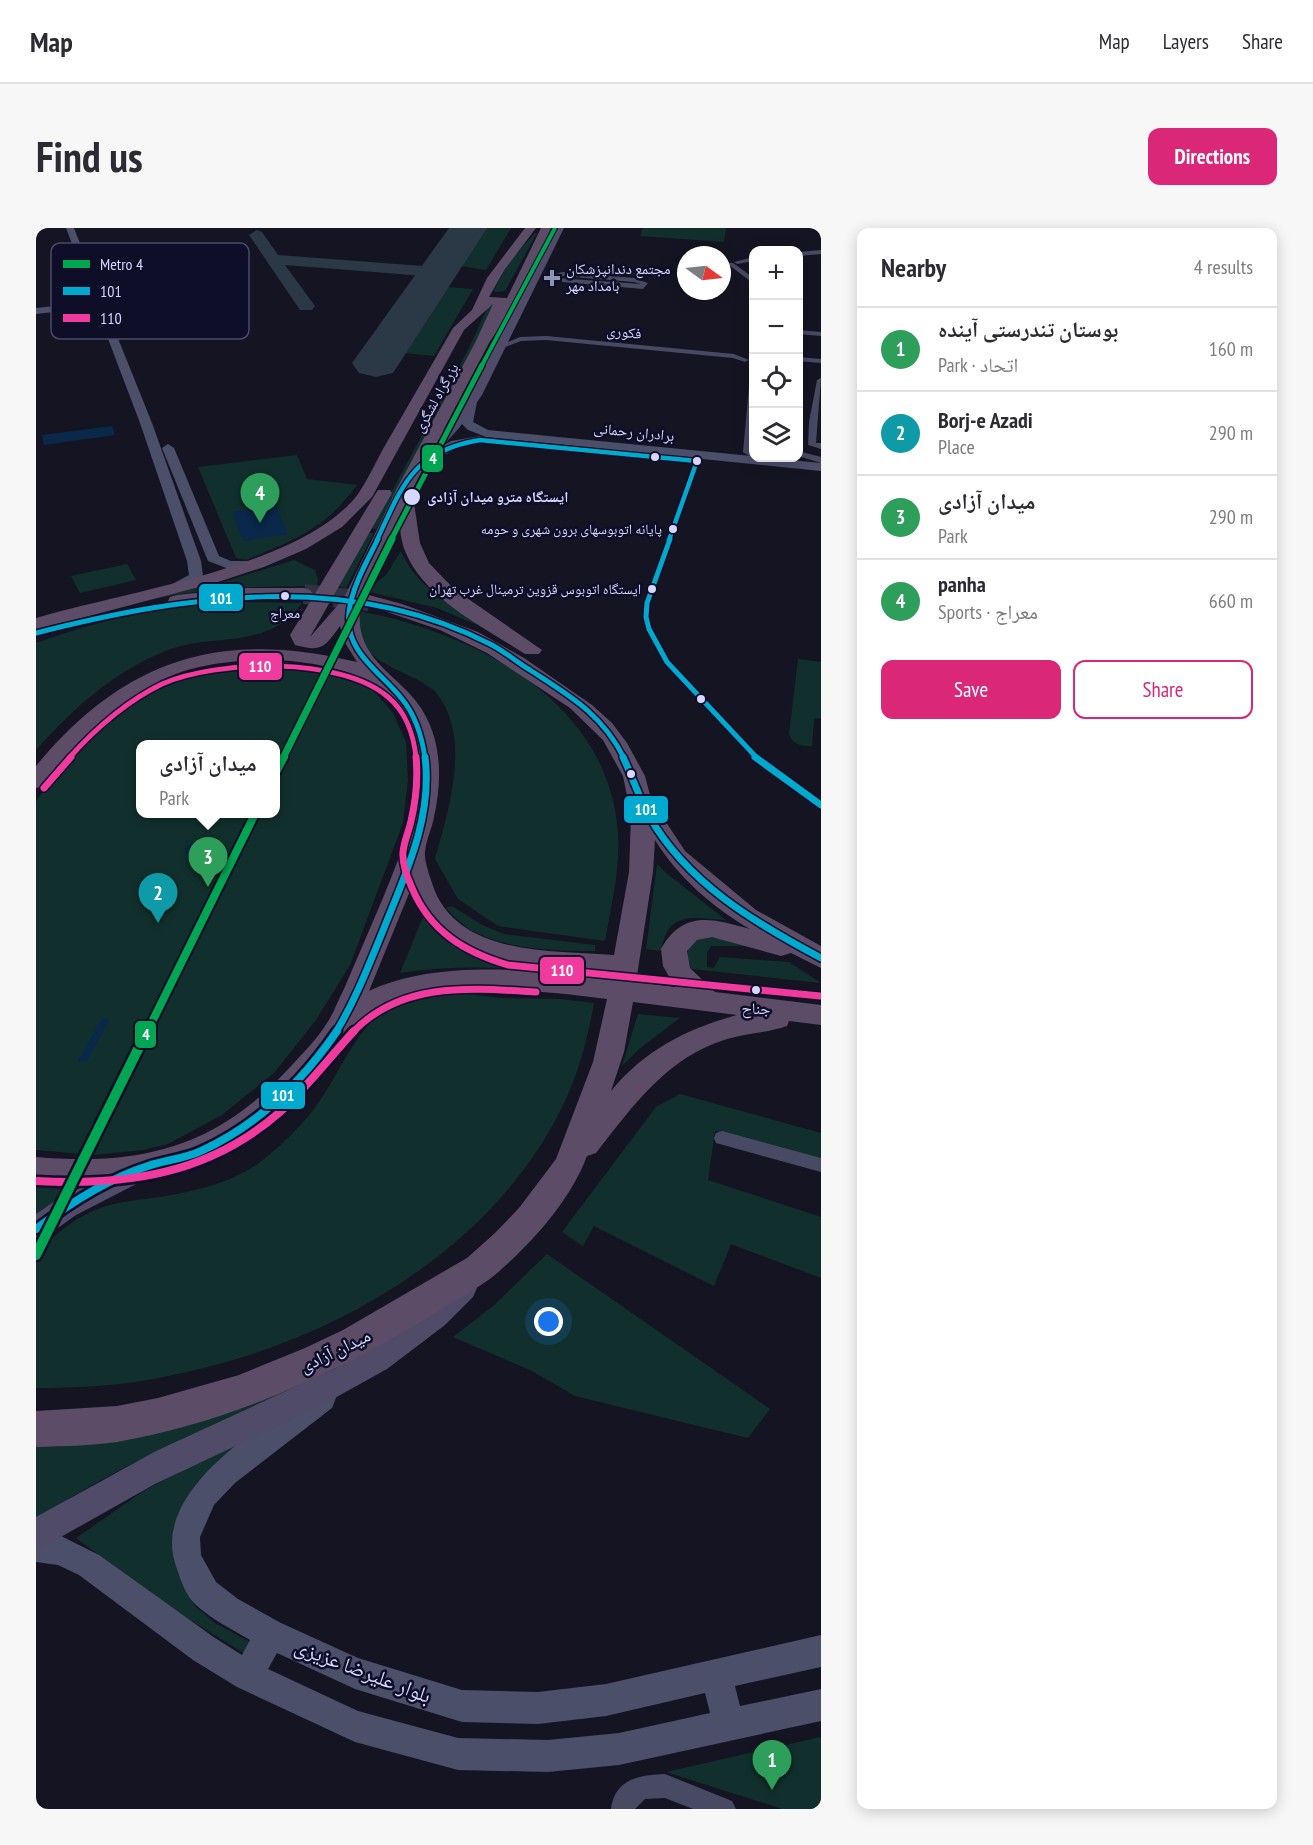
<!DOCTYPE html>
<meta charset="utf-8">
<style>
:root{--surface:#fff;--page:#f7f7f7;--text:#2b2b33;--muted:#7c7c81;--line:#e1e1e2;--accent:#db2777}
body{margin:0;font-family:"PT Sans Narrow","Noto Naskh Arabic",sans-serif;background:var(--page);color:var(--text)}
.controls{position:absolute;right:18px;top:18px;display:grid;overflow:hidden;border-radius:12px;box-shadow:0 3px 15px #0003}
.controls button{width:54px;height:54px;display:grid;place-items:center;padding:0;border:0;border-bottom:2px solid var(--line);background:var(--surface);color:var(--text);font:30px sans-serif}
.compass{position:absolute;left:641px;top:18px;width:54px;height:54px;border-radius:50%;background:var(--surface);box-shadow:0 3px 15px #0003;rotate:105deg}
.you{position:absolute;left:513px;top:1094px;width:21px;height:21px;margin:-15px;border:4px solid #fff;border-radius:50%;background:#1a73e8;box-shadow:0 0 0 9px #1a73e833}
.badge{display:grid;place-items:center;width:39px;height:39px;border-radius:50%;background:var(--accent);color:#fff;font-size:20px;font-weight:700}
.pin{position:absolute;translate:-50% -50px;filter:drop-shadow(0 2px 3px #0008)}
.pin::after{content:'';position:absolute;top:32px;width:21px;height:18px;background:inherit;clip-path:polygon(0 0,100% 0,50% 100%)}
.popup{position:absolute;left:100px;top:512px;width:144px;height:78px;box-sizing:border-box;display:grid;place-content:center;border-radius:12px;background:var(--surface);filter:drop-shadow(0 2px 4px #0005);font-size:20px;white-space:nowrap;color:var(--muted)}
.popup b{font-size:22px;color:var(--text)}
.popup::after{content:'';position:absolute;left:50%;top:100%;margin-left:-12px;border:12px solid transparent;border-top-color:var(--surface)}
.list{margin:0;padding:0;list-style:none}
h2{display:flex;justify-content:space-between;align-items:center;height:78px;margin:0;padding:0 24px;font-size:26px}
h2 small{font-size:20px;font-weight:400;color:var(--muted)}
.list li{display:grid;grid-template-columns:39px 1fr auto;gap:18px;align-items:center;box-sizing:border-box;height:84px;padding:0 24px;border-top:2px solid var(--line)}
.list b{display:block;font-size:22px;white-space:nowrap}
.list p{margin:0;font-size:20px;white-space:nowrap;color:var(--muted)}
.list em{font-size:20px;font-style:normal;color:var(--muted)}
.actions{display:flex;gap:12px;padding:18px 24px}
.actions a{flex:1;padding:14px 0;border:2px solid var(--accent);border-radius:12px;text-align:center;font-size:21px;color:var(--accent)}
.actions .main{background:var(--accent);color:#fff}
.icon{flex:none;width:33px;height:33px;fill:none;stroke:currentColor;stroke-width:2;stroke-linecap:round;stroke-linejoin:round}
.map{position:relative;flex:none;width:785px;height:1581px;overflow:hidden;border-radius:12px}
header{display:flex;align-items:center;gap:36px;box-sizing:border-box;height:84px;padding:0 30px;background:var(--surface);border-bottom:2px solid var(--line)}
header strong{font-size:28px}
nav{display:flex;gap:33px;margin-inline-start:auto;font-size:21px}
.intro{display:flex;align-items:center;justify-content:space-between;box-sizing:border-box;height:144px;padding:0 36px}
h1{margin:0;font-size:42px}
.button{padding:15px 27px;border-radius:12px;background:var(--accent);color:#fff;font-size:21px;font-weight:700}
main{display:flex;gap:36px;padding:0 36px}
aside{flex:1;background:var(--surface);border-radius:12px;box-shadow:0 3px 15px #0003}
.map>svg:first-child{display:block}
.green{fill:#11302d;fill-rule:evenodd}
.water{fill:#09284a}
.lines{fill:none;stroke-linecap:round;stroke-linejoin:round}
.taxiway{fill:#2b3846;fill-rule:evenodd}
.runway{fill:#2b3846;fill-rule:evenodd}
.highway-tunnel{stroke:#323144;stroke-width:20;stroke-dasharray:20 10;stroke-linecap:butt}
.street{fill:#484a64;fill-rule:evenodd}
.secondary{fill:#4c4f6a;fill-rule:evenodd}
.primary{fill:#514b6a;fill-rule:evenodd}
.highway{fill:#5d4c67;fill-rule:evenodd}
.bus-1-far3-casing{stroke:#0f0e29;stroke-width:7}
.bus-1-far2-casing{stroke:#0f0e29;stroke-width:8}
.bus-1-far1-casing{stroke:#0f0e29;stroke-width:10}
.bus-1-casing{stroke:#0f0e29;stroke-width:13}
.bus-2-far2-casing{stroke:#0f0e29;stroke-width:8}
.bus-2-far1-casing{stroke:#0f0e29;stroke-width:10}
.bus-2-casing{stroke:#0f0e29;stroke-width:13}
.bus-1-far3{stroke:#00a9ce;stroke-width:4.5}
.bus-1-far2{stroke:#00a9ce;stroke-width:5}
.bus-1-far1{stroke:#00a9ce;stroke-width:7}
.bus-1{stroke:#00a9ce;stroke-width:8}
.bus-2-far2{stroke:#f13a9d;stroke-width:5}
.bus-2-far1{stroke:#f13a9d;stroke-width:7}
.bus-2{stroke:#f13a9d;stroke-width:8}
.metro-1-far4-casing{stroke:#0f0e29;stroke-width:6}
.metro-1-far3-casing{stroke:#0f0e29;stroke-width:8}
.metro-1-far2-casing{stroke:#0f0e29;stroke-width:10}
.metro-1-far1-casing{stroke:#0f0e29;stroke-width:12}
.metro-1-casing{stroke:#0f0e29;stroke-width:15}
.metro-1-far4{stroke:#00a651;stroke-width:4}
.metro-1-far3{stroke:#00a651;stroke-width:5}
.metro-1-far2{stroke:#00a651;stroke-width:7}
.metro-1-far1{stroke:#00a651;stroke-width:8}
.metro-1{stroke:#00a651;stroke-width:10}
.poi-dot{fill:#9293b2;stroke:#0f0e29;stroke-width:2}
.bus-dot{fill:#d6d7ff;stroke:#0f0e29;stroke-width:2}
.labels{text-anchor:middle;stroke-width:5;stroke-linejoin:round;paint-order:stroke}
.far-bus-label{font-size:14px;fill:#d6d7ff;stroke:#0f0e29;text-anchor:end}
.far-poi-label{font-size:15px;fill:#d6d7ff;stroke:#0f0e29;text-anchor:start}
.far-street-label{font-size:15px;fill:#d6d7ff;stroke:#0f0e29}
.far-stop-label{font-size:15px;font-weight:bold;fill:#d6d7ff;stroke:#0f0e29;text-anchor:start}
.bus-label{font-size:16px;fill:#d6d7ff;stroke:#0f0e29}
.street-label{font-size:18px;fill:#d6d7ff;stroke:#0f0e29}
.near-street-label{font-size:21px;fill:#d6d7ff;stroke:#0f0e29}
.key{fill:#0f0e29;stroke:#4b4a69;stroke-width:1.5}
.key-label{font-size:16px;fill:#d6d7ff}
.line-badge{stroke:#0f0e29;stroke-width:2}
.badge-label{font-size:16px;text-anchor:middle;font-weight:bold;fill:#fff}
</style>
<header>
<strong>Map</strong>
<nav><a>Map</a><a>Layers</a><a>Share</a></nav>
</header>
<div class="intro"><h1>Find us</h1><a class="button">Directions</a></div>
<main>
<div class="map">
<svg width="785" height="1581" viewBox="0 0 785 1581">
<rect width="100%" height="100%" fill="#151423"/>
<!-- green -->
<path class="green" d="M449,0H475L450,42L424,38Z
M607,0H690L688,14L604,8Z
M499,5H501L469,63L459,64L458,62L475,31Z
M411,59L437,61L398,128L368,125Z
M463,73L340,301L336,300L433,120L454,74Z
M261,227L271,251L321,257C288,302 260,311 210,332L200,330L162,239Z
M333,305H338L310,360L302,358Z
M365,323C379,359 420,380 451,401L401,380L334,364L341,354L350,347Z
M258,332L279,342L282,352L281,358C248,359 216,358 184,361C122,367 60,383 0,401L52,384L187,354Z
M91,336L100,352L44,365L35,348Z
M207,374L266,375C233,422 180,405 135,421C82,440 37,480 0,522V415C68,390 135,377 207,374Z
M323,383C434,404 566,468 581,595C586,634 576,674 569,713L462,698L422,671L399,631C412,584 436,509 401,466C398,461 391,458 387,455C366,442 329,433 323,406C321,399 323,390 323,383Z
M762,431L785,434V490L778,491L776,518C767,519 756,516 753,506Z
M250,434L289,440L337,462L357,485L370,514L372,552L367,595L314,737L280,792L238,845L186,887L132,916L107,922L58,927L0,922V573C42,514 100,460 172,440C197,433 224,437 250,434ZM104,516H240V586H104Z
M621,636L629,644L690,692C656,690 632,682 625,723L610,721Z
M416,678L446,697L468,706L559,717V723C520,723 474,722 439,704C428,699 419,689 410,680Z
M387,689L414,711L533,741V744C476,740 421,736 364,745Z
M674,709L692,710L726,718H675L671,725V739L678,740L684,729L753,734L785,755L655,741C652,730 649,724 655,713Z
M414,764L464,770L525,771L558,775C552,808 544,840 530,871C458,1027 285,1121 122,1150C82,1158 41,1160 0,1160V1026C18,1008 37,990 62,981C82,973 103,972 124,969C157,964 195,955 223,935C246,917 266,898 283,874C307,840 322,794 361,774C377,766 397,765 414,764Z
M602,786L644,790L603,821L586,838Z
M644,866L785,905V930L679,903L672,952L785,989V1050L695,1016L678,1058L558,998L547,1018L526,1004L620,879Z
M0,957L49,961L30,967L0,986Z
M511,1026L734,1181L712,1210L539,1168L496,1143L417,1109L457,1078Z
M306,1139L298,1148C196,1190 92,1229 0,1292V1216L128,1200Z
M265,1181L164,1257L149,1360L159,1378L179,1395L216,1415L209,1426L132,1378L40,1310L109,1262Z
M785,1509V1581H746L630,1544Z"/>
<!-- water -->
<path class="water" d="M76,198L79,207L8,217L6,207Z
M240,278L252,306L207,313L196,284Z
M157,613H166L173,616V625L166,630H152L148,621Z
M66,790L74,791L50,835L42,833Z"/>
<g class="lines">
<!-- taxiway -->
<path class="taxiway" d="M221,2L226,4L242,27L401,39L409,44L401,49L249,37L279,78L276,82H264L213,7Z"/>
<!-- runway -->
<path class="runway" d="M413,0H451L357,145L340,149L323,145L316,135Z"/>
<!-- highway-tunnel -->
<path class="highway-tunnel" d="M268,366L333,373"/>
<!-- street -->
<path class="street" d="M785,22V26L762,28V24Z
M718,29V33L701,36L698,34Z
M693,35H697L718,50V56L693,37Z
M526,44L598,50L612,55L607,61L515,53L517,47ZM526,48L598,54L605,56L521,50Z
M762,102L785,104V108L762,106Z
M510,108L698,126L713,132L709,134L697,130L510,112L485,113L464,121L460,119L484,109Z
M762,129L785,131V135L762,133Z
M718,146L715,223L718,230H721L718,231L707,224L714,148Z
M785,150L780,215H785V221L772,217L773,194L781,152Z
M762,223L785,229V235L762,228Z
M686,903L785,930V944L680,915L678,910L680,905Z
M629,1546L696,1573L700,1581H657L629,1570L609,1571L599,1581H575C579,1551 603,1547 629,1546Z"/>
<!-- secondary -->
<path class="secondary" d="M30,0H38L67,73L74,72L79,75L69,78L116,195L165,333L167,348C159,358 142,367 129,364L127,361L153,347L151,333L104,195L60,79L0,86V80L58,74Z
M435,171L441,174L437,194L452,202L785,235V243L450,209L432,202L425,195L429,174Z
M444,208L450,212L448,215L422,219L387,239H379L377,236L415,213Z
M132,216L138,220L183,328L195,333H226L228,336L226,339L193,341L172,333L126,220Z
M286,1157L296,1160L300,1170L296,1180L199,1255L178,1277L164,1309L165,1327L180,1354L202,1371L245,1395L322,1430L426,1462L502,1464L570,1456L785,1407V1439L699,1458L704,1478L785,1461V1493L583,1537L512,1544L422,1542L319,1514L201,1459L157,1432L43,1347L22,1337L0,1334V1304L25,1308L63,1327L179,1410L206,1427L214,1412C196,1401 176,1392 160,1377C150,1368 145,1353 141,1341C111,1264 225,1200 276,1160ZM241,1425L319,1461L426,1494L502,1496L570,1488L669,1465L674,1485L583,1505L512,1512L422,1510L322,1483L232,1441Z"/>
<!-- primary -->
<path class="primary" d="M518,0H528L446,167L423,200L388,239H378L376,236L378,233L415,194L434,167Z
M103,931L112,934L116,942L112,950L40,987L9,1009L0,1013V986L22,971Z
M427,1047L437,1051L441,1060L437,1069L409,1097L351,1141L288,1176L119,1256L0,1323V1289L120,1223L300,1140L360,1102L417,1051Z"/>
<!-- highway -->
<path class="highway" d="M489,0H500L469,41L453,69L471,70L505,0H515L483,70L453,115L376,262L384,315L393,335L418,361L506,422L503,426H489C448,399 388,371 369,323C365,313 364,301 363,291L327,369L333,367L366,376L442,404L488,430L556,477L576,495L591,515L609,548L615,571L649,623L720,682L785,718V740L755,725L745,728L676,709L661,712L651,723L654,740L679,764L785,777V797L753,793L751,798C731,805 711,805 691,811C631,829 597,878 560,925L551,928C534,973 496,1015 460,1046C442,1061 419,1072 399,1085C302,1145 195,1194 81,1214C55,1218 27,1218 0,1219V1183L81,1178L122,1170L203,1147L269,1120L307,1102L431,1030L459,1005L483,980L520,931L557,834L571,771C513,763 452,758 394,766C385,767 375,767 367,770C332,781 300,825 277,851C201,940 113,965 0,955V929C107,938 182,919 256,837C268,824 282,810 291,795C298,785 302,772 308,761C321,731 334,700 347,670C369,616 395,554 373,496C345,421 190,421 130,450C81,474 41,515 8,558L0,560V538C89,430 186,401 321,434L308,413L304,398C288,420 286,424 259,417L254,407L340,265L342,262H354L356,265L274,409L308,370L360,262L439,115L457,76L428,102L336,269L306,299L270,321L228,339L182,354L0,402V390C87,364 267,339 322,266C333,250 341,231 351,214C373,176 395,138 417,100L436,82L451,50ZM325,375L404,402L451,425L534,480L567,512L587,548L595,588L593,644L578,727C516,722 419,729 396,655C393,646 388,632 389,624C390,612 396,600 398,589C405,558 406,524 393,495C373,446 314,438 325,375ZM619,612C641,648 677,680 714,701C677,691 648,681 625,721L627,738L639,759L600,754L617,644ZM374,663C405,744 503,740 575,746L574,751C501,742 401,731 333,763ZM597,774L701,787C650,801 609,822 575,863L588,824Z
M205,360H268L274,362L277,366L274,370L268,372H205L141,379L134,377L132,373L134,369L141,367Z"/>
<defs>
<path id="bus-1-far3" d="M341,312C367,256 377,223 444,212L661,233L633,312"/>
<path id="bus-1-far2" d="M342,311C331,333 316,359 313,384C308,424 345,444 366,471C380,488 386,509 389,530
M634,311L611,375L610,389L613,401L631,434L721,530
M0,405C150,367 312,342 456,417C469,424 481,434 494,442C534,468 566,486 588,530"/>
<path id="bus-1-far1" d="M587,529C596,548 603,569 613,588C651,655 719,695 785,730
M719,529L785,577
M300,804C319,773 332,739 346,705C368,649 397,591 389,529"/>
<path id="bus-1" d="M0,1001C34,975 71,951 112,938C129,932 148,931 165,923C222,897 266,854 301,803"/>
<path id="bus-2-far2" d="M33,530C59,501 91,473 126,456C180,432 305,428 352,469C370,484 378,508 380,530"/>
<path id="bus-2-far1" d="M380,529C382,550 380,572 375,593C373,603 368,613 367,624C366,636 371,649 376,660C394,703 428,724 472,737L784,768
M8,560L35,529
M317,804C366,753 435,760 500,764"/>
<path id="bus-2" d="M0,953C91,958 173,946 244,884C271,859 293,830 318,803"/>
</defs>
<!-- bus-1-far3 casing -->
<use href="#bus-1-far3" class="bus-1-far3-casing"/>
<!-- bus-1-far2 casing -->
<use href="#bus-1-far2" class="bus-1-far2-casing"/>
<!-- bus-1-far1 casing -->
<use href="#bus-1-far1" class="bus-1-far1-casing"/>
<!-- bus-1 casing -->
<use href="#bus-1" class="bus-1-casing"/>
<!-- bus-2-far2 casing -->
<use href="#bus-2-far2" class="bus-2-far2-casing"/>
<!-- bus-2-far1 casing -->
<use href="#bus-2-far1" class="bus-2-far1-casing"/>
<!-- bus-2 casing -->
<use href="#bus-2" class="bus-2-casing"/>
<!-- bus-1-far3 -->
<use href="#bus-1-far3" class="bus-1-far3"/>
<!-- bus-1-far2 -->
<use href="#bus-1-far2" class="bus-1-far2"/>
<!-- bus-1-far1 -->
<use href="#bus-1-far1" class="bus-1-far1"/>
<!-- bus-1 -->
<use href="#bus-1" class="bus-1"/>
<!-- bus-2-far2 -->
<use href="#bus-2-far2" class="bus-2-far2"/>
<!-- bus-2-far1 -->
<use href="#bus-2-far1" class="bus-2-far1"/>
<!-- bus-2 -->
<use href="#bus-2" class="bus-2"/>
<defs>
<path id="metro-1-far4" d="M445,139L519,0"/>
<path id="metro-1-far3" d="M355,312L446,137"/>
<path id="metro-1-far2" d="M247,530L356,311"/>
<path id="metro-1-far1" d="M240,544L248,529
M111,804L219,586"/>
<path id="metro-1" d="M0,1027L111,803"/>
</defs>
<!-- metro-1-far4 casing -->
<use href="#metro-1-far4" class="metro-1-far4-casing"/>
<!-- metro-1-far3 casing -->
<use href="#metro-1-far3" class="metro-1-far3-casing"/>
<!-- metro-1-far2 casing -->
<use href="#metro-1-far2" class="metro-1-far2-casing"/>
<!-- metro-1-far1 casing -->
<use href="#metro-1-far1" class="metro-1-far1-casing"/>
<!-- metro-1 casing -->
<use href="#metro-1" class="metro-1-casing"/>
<!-- metro-1-far4 -->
<use href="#metro-1-far4" class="metro-1-far4"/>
<!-- metro-1-far3 -->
<use href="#metro-1-far3" class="metro-1-far3"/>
<!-- metro-1-far2 -->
<use href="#metro-1-far2" class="metro-1-far2"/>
<!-- metro-1-far1 -->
<use href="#metro-1-far1" class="metro-1-far1"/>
<!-- metro-1 -->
<use href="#metro-1" class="metro-1"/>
</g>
<!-- markers -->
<path class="poi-dot" d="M513 41h6v6h6v6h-6v6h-6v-6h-6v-6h6z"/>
<g class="bus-dot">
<circle cx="619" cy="229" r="5"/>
<circle cx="661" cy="233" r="5"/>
<circle cx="376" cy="269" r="9"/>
<circle cx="637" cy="301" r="5"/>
<circle cx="616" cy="361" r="5"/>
<circle cx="249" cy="368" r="5"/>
<circle cx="665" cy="471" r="5"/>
<circle cx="595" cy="546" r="5"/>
<circle cx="720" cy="762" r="5"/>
</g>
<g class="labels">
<!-- far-bus labels -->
<g class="far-bus-label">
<text x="626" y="306">پایانه اتوبوسهای برون شهری و حومه</text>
<text x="605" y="366">ایستگاه اتوبوس قزوین ترمینال غرب تهران</text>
<text x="249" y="390" text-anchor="middle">معراج</text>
</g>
<!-- far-poi labels -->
<g class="far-poi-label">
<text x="530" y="46">مجتمع دندانپزشکان<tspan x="530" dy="17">بامداد مهر</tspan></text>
</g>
<!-- far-street labels -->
<g class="far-street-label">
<text transform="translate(588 104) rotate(6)" y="5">فکوری</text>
<text transform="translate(400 170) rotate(-61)" y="5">بزرگراه لشگری</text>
<text transform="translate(598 204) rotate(6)" y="5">برادران رحمانی</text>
</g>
<!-- far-stop labels -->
<g class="far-stop-label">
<text x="391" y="274">ایستگاه مترو میدان آزادی</text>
</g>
<!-- bus labels -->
<g class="bus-label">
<text x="720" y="786">جناح</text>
</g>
<!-- street labels -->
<g class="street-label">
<text transform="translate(299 1123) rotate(-26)" y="6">میدان آزادی</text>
</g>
<!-- near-street labels -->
<g class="near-street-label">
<text transform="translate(327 1443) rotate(21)" y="7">بلوار علیرضا عزیزی</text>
</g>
</g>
<!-- legend -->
<rect x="15" y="15" width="198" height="96" rx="9" class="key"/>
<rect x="27" y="32" width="27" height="8" fill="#00a651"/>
<rect x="27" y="59" width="27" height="8" fill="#00a9ce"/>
<rect x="27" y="86" width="27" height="8" fill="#f13a9d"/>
<g class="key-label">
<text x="64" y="42">Metro 4</text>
<text x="64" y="69">101</text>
<text x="64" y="96">110</text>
</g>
<g class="line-badge">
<rect x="385" y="216" width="23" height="29" rx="6" fill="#00a651"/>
<rect x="162" y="355" width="46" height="29" rx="6" fill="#00a9ce"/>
<rect x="202" y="424" width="45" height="29" rx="6" fill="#f13a9d"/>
<rect x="587" y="567" width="46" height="29" rx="6" fill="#00a9ce"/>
<rect x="503" y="728" width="46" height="29" rx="6" fill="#f13a9d"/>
<rect x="98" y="792" width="23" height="29" rx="6" fill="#00a651"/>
<rect x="224" y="853" width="46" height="29" rx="6" fill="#00a9ce"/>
</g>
<g class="badge-label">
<text x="397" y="236">4</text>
<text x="185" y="376">101</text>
<text x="224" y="444">110</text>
<text x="610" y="587">101</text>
<text x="526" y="748">110</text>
<text x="110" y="812">4</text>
<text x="247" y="873">101</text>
</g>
</svg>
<div class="controls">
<button>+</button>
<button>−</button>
<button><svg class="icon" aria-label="locate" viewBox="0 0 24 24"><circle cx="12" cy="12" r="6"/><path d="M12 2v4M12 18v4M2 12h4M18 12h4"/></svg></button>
<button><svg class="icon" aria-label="layers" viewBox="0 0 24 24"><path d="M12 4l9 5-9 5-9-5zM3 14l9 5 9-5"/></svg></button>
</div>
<svg class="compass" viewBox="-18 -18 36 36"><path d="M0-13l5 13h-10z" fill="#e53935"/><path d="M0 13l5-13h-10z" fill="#7c7c81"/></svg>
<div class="you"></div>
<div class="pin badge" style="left:736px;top:1562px;background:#2e9e5b">1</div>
<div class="pin badge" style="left:122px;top:695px;background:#0f9aa8">2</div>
<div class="pin badge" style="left:172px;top:659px;background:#2e9e5b">3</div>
<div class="popup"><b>میدان آزادی</b>Park</div>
<div class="pin badge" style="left:224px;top:295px;background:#2e9e5b">4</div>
</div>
<aside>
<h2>Nearby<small>4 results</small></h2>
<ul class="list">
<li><span class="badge" style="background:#2e9e5b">1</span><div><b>بوستان تندرستی آینده</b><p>Park · اتحاد</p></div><em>160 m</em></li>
<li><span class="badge" style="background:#0f9aa8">2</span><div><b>Borj-e Azadi</b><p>Place</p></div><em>290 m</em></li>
<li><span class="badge" style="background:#2e9e5b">3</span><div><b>میدان آزادی</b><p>Park</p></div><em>290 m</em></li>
<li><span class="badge" style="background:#2e9e5b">4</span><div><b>panha</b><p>Sports · معراج</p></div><em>660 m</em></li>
</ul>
<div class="actions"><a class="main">Save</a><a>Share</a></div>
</aside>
</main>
